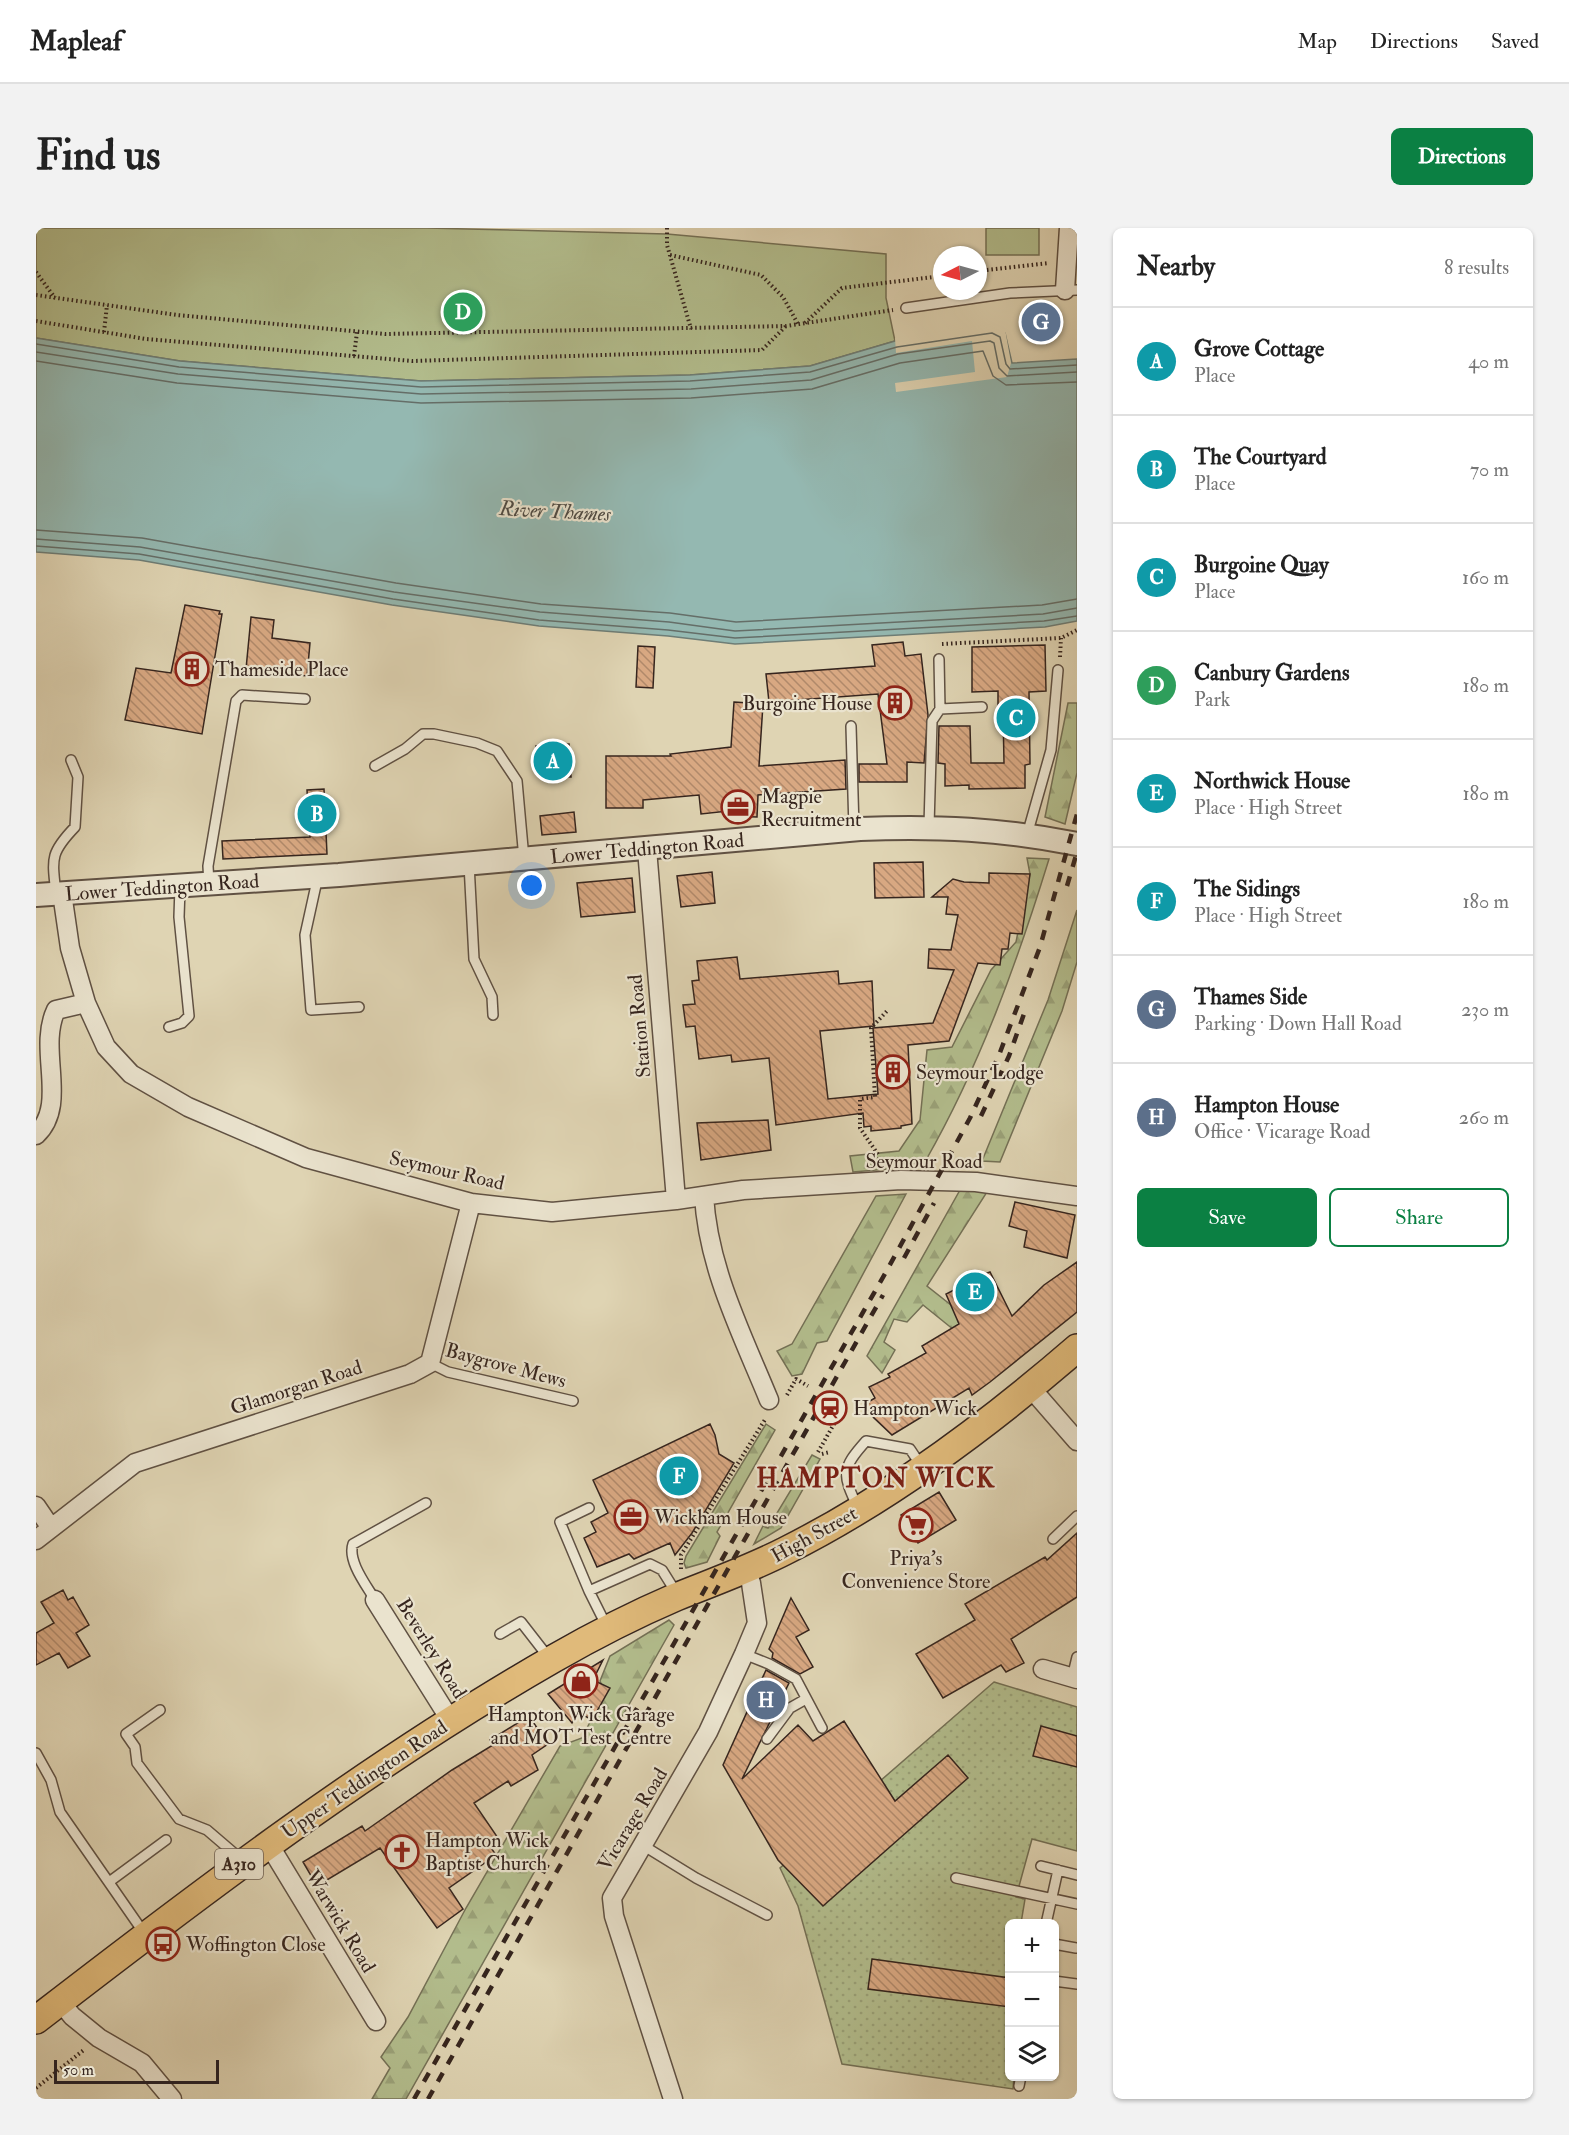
<!DOCTYPE html>
<meta charset="utf-8">
<style>
:root{--surface:#fff;--page:#f2f2f2;--text:#222;--muted:#767676;--line:#e0e0e0;--accent:#0b8043}
body{margin:0;font-family:"IM FELL Double Pica",serif;background:var(--page);color:var(--text)}
.controls{position:absolute;right:18px;bottom:18px;display:grid;overflow:hidden;border-radius:9px;box-shadow:0 2px 4px #0004}
.controls button{width:54px;height:54px;display:grid;place-items:center;padding:0;border:0;border-bottom:2px solid var(--line);background:var(--surface);color:var(--text);font:30px sans-serif}
.compass{position:absolute;left:897px;top:18px;width:54px;height:54px;border-radius:50%;background:var(--surface);box-shadow:0 2px 4px #0004;rotate:264deg}
.scale{position:absolute;left:18px;bottom:15px;width:165px;box-sizing:border-box;padding-left:6px;border:3px solid #36251e;border-top:0;font-size:16px;line-height:21px;white-space:nowrap;color:#36251e;-webkit-text-stroke:4px #eae3ce;paint-order:stroke}
.you{position:absolute;left:496px;top:658px;width:21px;height:21px;margin:-15px;border:4px solid #fff;border-radius:50%;background:#1a73e8;box-shadow:0 0 0 9px #1a73e833}
.badge{display:grid;place-items:center;width:39px;height:39px;border-radius:50%;background:var(--accent);color:#fff;font-size:20px;font-weight:700}
.pin{position:absolute;translate:-50% -50%;border:3px solid #fff;box-shadow:0 2px 6px #0006}
.list{margin:0;padding:0;list-style:none}
h2{display:flex;justify-content:space-between;align-items:center;height:78px;margin:0;padding:0 24px;font-size:26px}
h2 small{font-size:20px;font-weight:400;color:var(--muted)}
.list li{display:grid;grid-template-columns:39px 1fr auto;gap:18px;align-items:center;box-sizing:border-box;height:108px;padding:0 24px;border-top:2px solid var(--line)}
.list b{display:block;font-size:22px;white-space:nowrap}
.list p{margin:0;font-size:20px;white-space:nowrap;color:var(--muted)}
.list em{font-size:20px;font-style:normal;color:var(--muted)}
.actions{display:flex;gap:12px;padding:18px 24px}
.actions a{flex:1;padding:14px 0;border:2px solid var(--accent);border-radius:9px;text-align:center;font-size:21px;color:var(--accent)}
.actions .main{background:var(--accent);color:#fff}
.icon{flex:none;width:33px;height:33px;fill:none;stroke:currentColor;stroke-width:2;stroke-linecap:round;stroke-linejoin:round}
.map{position:relative;flex:none;width:1041px;height:1871px;overflow:hidden;border-radius:9px}
header{display:flex;align-items:center;gap:36px;box-sizing:border-box;height:84px;padding:0 30px;background:var(--surface);border-bottom:2px solid var(--line)}
header strong{font-size:28px}
nav{display:flex;gap:33px;margin-inline-start:auto;font-size:21px}
.intro{display:flex;align-items:center;justify-content:space-between;box-sizing:border-box;height:144px;padding:0 36px}
h1{margin:0;font-size:42px}
.button{padding:15px 27px;border-radius:9px;background:var(--accent);color:#fff;font-size:21px;font-weight:700}
main{display:flex;gap:36px;padding:0 36px}
aside{flex:1;background:var(--surface);border-radius:9px;box-shadow:0 2px 4px #0004}
.map>svg:first-child{display:block}
.forest{fill:url(#forest-firs);stroke:#747055;stroke-width:1.5}
.park{fill:#b2bc8c;stroke:#747055;stroke-width:1.5}
.garden{fill:url(#garden-dots);stroke:#747055;stroke-width:1.5}
.water{fill:#94b8b1;stroke:#6e7d76;stroke-width:1.5}
.pier{fill:#dfd4b3}
.lines{fill:none;stroke-linecap:round;stroke-linejoin:round}
.shore{stroke:#656e68;stroke-width:1.5}
.building{fill:url(#building-back-hatch);stroke:#36251e;stroke-width:1.5}
.service-casing{stroke:#605143;stroke-width:12}
.minor-casing{stroke:#605143;stroke-width:21}
.tertiary-casing{stroke:#605143;stroke-width:26}
.primary-casing{stroke:#36251e;stroke-width:30}
.path{stroke:#36251e;stroke-width:4;stroke-dasharray:1.5 3;stroke-linecap:butt}
.service{stroke:#eae3ce;stroke-width:9}
.minor{stroke:#eae3ce;stroke-width:18}
.tertiary{stroke:#eae3ce;stroke-width:22}
.primary{stroke:#e0ba7a;stroke-width:27}
.rail{stroke:#36251e;stroke-width:4.5;stroke-dasharray:10 10;stroke-linecap:butt}
.labels{text-anchor:middle;stroke-width:4.5;stroke-linejoin:round;paint-order:stroke}
.shield{fill:#eae3ce;stroke:#6c5e53;stroke-width:1.5}
.shield-label{font-size:18px;font-weight:bold;fill:#36251e}
.poi-label{font-size:20px;fill:#36251e;stroke:#eae3ce;text-anchor:start}
.street-label{font-size:20px;fill:#36251e;stroke:#eae3ce}
.water-label{font-size:21px;font-style:italic;fill:#4e4a43;stroke:#eae3ce}
.district-label{font-size:26px;font-weight:bold;letter-spacing:1.5px;fill:#7a1f14;stroke:#eae3ce}
</style>
<header>
<strong>Mapleaf</strong>
<nav><a>Map</a><a>Directions</a><a>Saved</a></nav>
</header>
<div class="intro"><h1>Find us</h1><a class="button">Directions</a></div>
<main>
<div class="map">
<svg width="1041" height="1871" viewBox="0 0 1041 1871">
<defs>
<pattern id="forest-firs" width="22" height="20" patternUnits="userSpaceOnUse" patternTransform="scale(1.5)"><rect width="22" height="20" fill="#b2bc8c"/><path d="M5 1l3.5 6h-7zM16 11l3.5 6h-7z" fill="#9aa178"/></pattern>
<pattern id="garden-dots" width="8" height="8" patternUnits="userSpaceOnUse" patternTransform="scale(1.5)"><rect width="8" height="8" fill="#b2bc8c"/><path d="M2 2h.1M6 6h.1" fill="none" stroke="#9aa178" stroke-width="1.8" stroke-linecap="round"/></pattern>
<pattern id="building-back-hatch" width="6" height="6" patternUnits="userSpaceOnUse" patternTransform="scale(1.5)"><rect width="6" height="6" fill="#d8a882"/><path d="M-1 5l2 2M0 0l6 6M5-1l2 2" fill="none" stroke="#b0896a"/></pattern>
</defs>
<rect width="100%" height="100%" fill="#dfd4b3"/>
<filter id="stains"><feTurbulence type="fractalNoise" baseFrequency=".00333" numOctaves="4"/><feColorMatrix values="0 0 0 0 .2 0 0 0 0 .09 0 0 0 0 .02 0 0 0 .5 -.17"/></filter>
<radialGradient id="worn" r=".72"><stop offset=".6" stop-color="#630" stop-opacity="0"/><stop offset="1" stop-color="#630" stop-opacity=".3"/></radialGradient>
<!-- forest -->
<path class="forest" d="M1032,475H1041V545L1029,596L1009,589Z
M991,630L1013,631C981,735 944,837 890,932L864,940L817,944L814,928L863,923L884,892L891,822L916,819L955,742L980,714L994,646Z
M1041,682V734L1026,783L964,934L946,933L1012,772Z
M924,962L951,964L891,1058L934,1092L923,1106L887,1077L871,1094L858,1091L848,1114L859,1122L846,1145L831,1128Z
M870,966L791,1113L781,1115L766,1146L756,1148L741,1123L756,1116L840,968Z
M730,1196L739,1202L681,1304L684,1308L671,1334L650,1340L648,1335L650,1328Z
M776,1227L784,1231L745,1300L718,1316L727,1298L732,1300Z
M633,1392L638,1397L370,1871H336L354,1840L345,1829L372,1789L430,1680L524,1518L546,1510L569,1464L564,1453L574,1428Z"/>
<!-- park -->
<path class="park" d="M0,0H391L631,6L850,26V70L859,113L774,138L654,147L385,153L144,133L0,110Z
M950,0H1003V27H950Z"/>
<!-- garden -->
<path class="garden" d="M958,1454L1041,1479V1623L996,1611L980,1669L989,1671L985,1695L974,1696V1848L978,1849L977,1861L806,1836L762,1678L744,1640Z"/>
<!-- water -->
<path class="water" d="M969,105L976,135L1041,131V393L1009,399L699,416L632,408L503,398L356,377L103,332L0,324V110L144,133L385,153L654,147L774,138L859,113Z"/>
<!-- pier -->
<path class="pier" d="M958,96L969,101L975,135L971,149L860,164L859,155L939,144L936,113L860,125L859,110Z"/>
<g class="lines">
<!-- shore -->
<path class="shore" d="M0,116L143,139L385,159L654,153L774,144L861,119L956,105L964,109L970,136L974,141L1041,137
M0,124L142,146L385,166L655,161L775,152L862,126L954,113L958,115L963,140L971,148L1041,144
M0,133L141,155L385,175L655,170L776,161L864,135L947,123L957,148L970,157L1041,154
M0,302L106,310L360,355L505,376L634,385L700,394L1006,377L1041,371
M0,311L104,319L358,364L504,384L633,394L699,403L1007,386L1041,380
M0,318L103,326L357,371L503,392L632,402L699,410L1008,393L1041,388"/>
</g>
<!-- building -->
<path class="building" d="M149,377L184,383L183,386H186L166,506L89,492L100,440L135,445Z
M215,389L238,392L236,410L274,415L271,448L210,441Z
M867,414L869,428L885,426L892,487L888,535L871,534V554H823V536H851L842,466L733,474L730,446L839,438L836,417Z
M1009,417L1010,463L993,464L994,536L989,537V560L933,561V557L909,558V536L902,535L903,498H934L935,535H968L967,483H962V463L936,464V419Z
M602,418L619,419L617,460L600,459Z
M698,474L727,476L723,538L809,532L810,561L722,567L721,589L692,588V583L665,586L663,567L607,572V580H570V528H635L634,526L695,519Z
M533,516L535,549L502,548L500,518Z
M288,561L291,626L187,631L186,613L274,609L271,562Z
M538,584L540,604L506,607L504,588Z
M887,634L888,669L839,670L838,635Z
M676,644L679,675L645,679L641,648Z
M953,645L994,646L986,706L974,705L972,721H966L964,737L942,735L913,813L872,817L876,896L865,898V900L835,903V898L828,899L827,885L740,897L733,830L696,834L695,827L663,831L659,798L650,799L647,777L659,776L656,753L663,752L661,733L701,729L704,751L802,743L803,756L836,753L838,798L784,803L792,871L842,866L837,800L897,795L918,742L892,740L893,721L915,722L922,687L910,686L912,669H896L917,651L928,654L953,655Z
M596,650L599,684L545,689L541,655Z
M732,892L735,922L665,932L661,895Z
M979,974L1039,987L1031,1030L988,1019L991,1003L973,998Z
M1041,1034V1084L954,1154L936,1167L933,1160L856,1207L837,1189L829,1176L839,1170L833,1159L854,1149L852,1146L890,1125L886,1118L923,1096L910,1066L922,1060L921,1057L954,1044L976,1088L1008,1057Z
M674,1196L679,1207L683,1226L698,1235L656,1305L639,1327L634,1315L598,1331L593,1326L561,1339L548,1310L560,1304L555,1294L572,1285L557,1252Z
M903,1264L920,1292L882,1315L865,1287Z
M1041,1305V1369L975,1411L988,1435L970,1444L965,1437L907,1470L880,1426L939,1392L929,1376L1009,1329L1011,1332Z
M27,1362L32,1372L37,1369L53,1397L40,1405L54,1428L32,1440L23,1425L0,1437V1405L18,1395L5,1374Z
M755,1370L773,1402L760,1409L777,1439L764,1446L736,1430L737,1425L733,1421Z
M567,1432L557,1452L574,1460L556,1492L542,1484L536,1495L512,1466Z
M730,1442L753,1455L706,1551L762,1497L777,1513L808,1493L859,1573L912,1527L932,1550L787,1678L742,1632L687,1537Z
M493,1488L512,1516L496,1527L502,1542L475,1558L472,1553L438,1575L462,1610L453,1617L460,1627L413,1660L427,1681L401,1700L344,1620L281,1658L267,1634L326,1598L329,1603L416,1542L457,1517L454,1512Z
M1005,1498L1041,1508V1539L997,1528Z
M836,1731L974,1750V1779L832,1761Z"/>
<g class="lines">
<defs>
<path id="service" d="M870,80L974,65L1041,62
M904,481L946,479
M815,498L818,601
M339,538L369,521L387,506H398L441,515L461,523L481,553L488,631
M893,598L896,493L904,481L903,431
M991,607L1015,522L1022,442
M433,636L438,731L456,769L457,787
M282,648L269,707L275,782L323,779
M173,656L172,638L200,473L206,467L269,471
M20,666C16,630 14,625 39,599L42,549L35,532
M133,799L146,795L153,788L143,689L144,659
M394,1135L412,1144L537,1173
M553,1280L524,1294L553,1363L614,1336L626,1342L641,1366
M822,1280C806,1246 805,1241 830,1213L874,1221L886,1239
M1017,1311L1041,1288
M553,1363L571,1399
M339,1372C331,1358 311,1333 317,1316L390,1275
M464,1406L485,1394L513,1430
M708,1426L733,1436L760,1451L786,1500
M1036,1450L1041,1429
M124,1482L90,1506L99,1519L101,1535L143,1591L171,1602L206,1632
M731,1511L754,1480L770,1471
M0,1525L15,1552L24,1584L108,1705
M608,1618L660,1650L731,1687
M1005,1638L1041,1647
M920,1650L1041,1676
M73,1654L130,1612
M1010,1696L1022,1642
M1018,1716L1040,1720
M1018,1753L1041,1756
M983,1858L985,1848"/>
<path id="minor" d="M1029,62L1033,0
M611,621L640,972
M26,665L34,720L50,775L70,819L95,846L152,879L270,930L435,975L516,984L640,972L707,962L865,952L940,954L1041,968
M0,907C33,876 1,822 20,782L50,775
M668,968C672,1040 706,1106 733,1172
M994,1159L1041,1213
M0,1278L15,1300
M0,1312L99,1235L374,1146L394,1135L435,975
M339,1372L415,1493
M1007,1441L1041,1451
M232,1615L340,1793
M24,1773L36,1788L63,1810L106,1835L136,1871
M637,1871L578,1688L576,1670L672,1504L708,1426L721,1395L715,1355L710,1342"/>
<path id="tertiary" d="M0,667L303,647L824,601C901,598 966,601 1041,616"/>
<path id="primary" d="M0,1792C167,1663 334,1536 517,1431C557,1408 598,1387 640,1369C677,1354 714,1341 749,1323C855,1270 952,1197 1041,1120"/>
</defs>
<!-- service casing -->
<use href="#service" class="service-casing"/>
<!-- minor casing -->
<use href="#minor" class="minor-casing"/>
<!-- tertiary casing -->
<use href="#tertiary" class="tertiary-casing"/>
<!-- primary casing -->
<use href="#primary" class="primary-casing"/>
<!-- path -->
<path class="path" d="M631,0V17L655,101
M634,27L725,47L747,69L762,96
M942,43L1013,35
M0,44L19,70
M0,67L141,87L349,106L750,98L857,82
M0,93L110,111L377,133L726,122L750,98
M769,95L806,60L906,48
M68,104L71,77
M318,128L321,104
M906,416L1025,410L1041,402
M1024,429L1025,410
M844,935L843,928L824,900V871L839,869L835,800L851,783
M751,1167L760,1151L772,1158
M782,1224L810,1175L802,1171
M786,1226L794,1224
M645,1341V1327L730,1190
M0,1860L49,1821"/>
<!-- service -->
<use href="#service" class="service"/>
<!-- minor -->
<use href="#minor" class="minor"/>
<!-- tertiary -->
<use href="#tertiary" class="tertiary"/>
<!-- primary -->
<use href="#primary" class="primary"/>
<!-- rail -->
<path class="rail" d="M1031,658L1041,624
M945,888L973,828L989,783
M868,1030L898,975
M378,1871L850,1044L934,890L963,827L1004,719L1041,586
M392,1871L847,1067"/>
</g>
<!-- icons -->
<defs>
<symbol id="building-ring" viewBox="-11 -11 22 22"><circle r="9.5" fill="#eae3ce" stroke="#8f2418" stroke-width="1.5"/><path d="M-4-6H4V6H1V3H-1V6H-4ZM-2.5-4.3h1.7v1.8h-1.7ZM.8-4.3h1.7v1.8H.8ZM-2.5-1h1.7V.8h-1.7ZM.8-1h1.7V.8H.8Z" fill="#8f2418"/></symbol>
<symbol id="office-ring" viewBox="-11 -11 22 22"><circle r="9.5" fill="#eae3ce" stroke="#8f2418" stroke-width="1.5"/><path d="M-6-3h4V-5.5h4V-3h4V5H-6ZM-1-4.5V-3h2v-1.5ZM-6 0V1H6V0Z" fill="#8f2418"/></symbol>
<symbol id="station-ring" viewBox="-11 -11 22 22"><circle r="9.5" fill="#eae3ce" stroke="#8f2418" stroke-width="1.5"/><path d="M-3-6H3Q5-6 5-4V2Q5 4 3 4L4.5 6H3L1.5 4h-3L-3 6H-4.5L-3 4Q-5 4-5 2V-4Q-5-6-3-6ZM-3.5-4v3h7v-3ZM-3.5 1v1.5H-2V1ZM2 1v1.5H3.5V1Z" fill="#8f2418"/></symbol>
<symbol id="supermarket-ring" viewBox="-11 -11 22 22"><circle r="9.5" fill="#eae3ce" stroke="#8f2418" stroke-width="1.5"/><path d="M-6-5.5h2.5l.6 2H6L4.5 2H-2.5L-4.4-4H-6ZM-1.5 3.2a1.3 1.3 0 1 0 .1 0ZM3 3.2a1.3 1.3 0 1 0 .1 0Z" fill="#8f2418"/></symbol>
<symbol id="shop-ring" viewBox="-11 -11 22 22"><circle r="9.5" fill="#eae3ce" stroke="#8f2418" stroke-width="1.5"/><path d="M-5-2.5h2.3a2.7 3.5 0 0 1 5.4 0H5L5.5 6h-11ZM-1.5-2.5h3a1.5 2.3 0 0 0-3 0Z" fill="#8f2418"/></symbol>
<symbol id="church-ring" viewBox="-11 -11 22 22"><circle r="9.5" fill="#eae3ce" stroke="#8f2418" stroke-width="1.5"/><path d="M-1.2-6h2.4v3.5h3.3v2.4h-3.3V6h-2.4V-.1h-3.3v-2.4h3.3Z" fill="#8f2418"/></symbol>
<symbol id="bus-ring" viewBox="-11 -11 22 22"><circle r="9.5" fill="#eae3ce" stroke="#8f2418" stroke-width="1.5"/><path d="M-5-6H5V4H4V6H2V4H-2V6H-4V4H-5ZM-3.5-4V0h7V-4ZM-3.5 1.2v1.5H-2V1.2ZM2 1.2v1.5H3.5V1.2Z" fill="#8f2418"/></symbol>
</defs>
<g fill-rule="evenodd">
<use href="#building-ring" x="137" y="422" width="38" height="38"/>
<use href="#building-ring" x="840" y="456" width="38" height="38"/>
<use href="#office-ring" x="683" y="560" width="38" height="38"/>
<use href="#building-ring" x="838" y="825" width="38" height="38"/>
<use href="#station-ring" x="775" y="1161" width="38" height="38"/>
<use href="#office-ring" x="576" y="1270" width="38" height="38"/>
<use href="#supermarket-ring" x="861" y="1278" width="38" height="38"/>
<use href="#shop-ring" x="526" y="1434" width="38" height="38"/>
<use href="#church-ring" x="347" y="1605" width="38" height="38"/>
<use href="#bus-ring" x="108" y="1697" width="38" height="38"/>
</g>
<g class="labels">
<!-- shield labels -->
<rect class="shield" x="179" y="1621" width="48" height="30" rx="4.5"/>
<g class="shield-label">
<text x="203" y="1642">A310</text>
</g>
<!-- poi labels -->
<g class="poi-label">
<text x="179" y="448">Thameside Place</text>
<text x="836" y="482" text-anchor="end">Burgoine House</text>
<text x="725" y="575">Magpie<tspan x="725" dy="23">Recruitment</tspan></text>
<text x="880" y="851">Seymour Lodge</text>
<text x="817" y="1187">Hampton Wick</text>
<text x="618" y="1296">Wickham House</text>
<text x="880" y="1337" text-anchor="middle">Priya's<tspan x="880" dy="23">Convenience Store</tspan></text>
<text x="545" y="1493" text-anchor="middle">Hampton Wick Garage<tspan x="545" dy="23">and MOT Test Centre</tspan></text>
<text x="389" y="1619">Hampton Wick<tspan x="389" dy="23">Baptist Church</tspan></text>
<text x="150" y="1723">Woffington Close</text>
</g>
<!-- street labels -->
<g class="street-label">
<text transform="translate(611 620) rotate(-5)" y="7">Lower Teddington Road</text>
<text transform="translate(126 659) rotate(-4)" y="7">Lower Teddington Road</text>
<text transform="translate(603 798) rotate(-95)" y="7">Station Road</text>
<text x="888" y="940">Seymour Road</text>
<text transform="translate(411 942) rotate(13)" y="7">Seymour Road</text>
<text transform="translate(470 1137) rotate(15)" y="7">Baygrove Mews</text>
<text transform="translate(260 1159) rotate(-18)" y="7">Glamorgan Road</text>
<text transform="translate(778 1306) rotate(-29)" y="7">High Street</text>
<text transform="translate(396 1420) rotate(58)" y="7">Beverley Road</text>
<text transform="translate(328 1551) rotate(-34)" y="7">Upper Teddington Road</text>
<text transform="translate(596 1591) rotate(-59)" y="7">Vicarage Road</text>
<text transform="translate(305 1693) rotate(59)" y="7">Warwick Road</text>
</g>
<!-- water labels -->
<g class="water-label">
<text transform="translate(519 283) rotate(3)" y="7">River Thames</text>
</g>
<!-- district labels -->
<g class="district-label">
<text x="840" y="1259">HAMPTON WICK</text>
</g>
</g>
<rect width="100%" height="100%" filter="url(#stains)"/>
<rect width="100%" height="100%" fill="url(#worn)"/>
</svg>
<div class="controls">
<button>+</button>
<button>−</button>
<button><svg class="icon" aria-label="layers" viewBox="0 0 24 24"><path d="M12 4l9 5-9 5-9-5zM3 14l9 5 9-5"/></svg></button>
</div>
<svg class="compass" viewBox="-18 -18 36 36"><path d="M0-13l5 13h-10z" fill="#e53935"/><path d="M0 13l5-13h-10z" fill="#767676"/></svg>
<div class="scale">50 m</div>
<div class="you"></div>
<div class="pin badge" style="left:517px;top:533px;background:#0f9aa8">A</div>
<div class="pin badge" style="left:281px;top:586px;background:#0f9aa8">B</div>
<div class="pin badge" style="left:980px;top:490px;background:#0f9aa8">C</div>
<div class="pin badge" style="left:427px;top:84px;background:#2e9e5b">D</div>
<div class="pin badge" style="left:939px;top:1064px;background:#0f9aa8">E</div>
<div class="pin badge" style="left:643px;top:1248px;background:#0f9aa8">F</div>
<div class="pin badge" style="left:1005px;top:94px;background:#5c6f8a">G</div>
<div class="pin badge" style="left:730px;top:1472px;background:#5c6f8a">H</div>
</div>
<aside>
<h2>Nearby<small>8 results</small></h2>
<ul class="list">
<li><span class="badge" style="background:#0f9aa8">A</span><div><b>Grove Cottage</b><p>Place</p></div><em>40 m</em></li>
<li><span class="badge" style="background:#0f9aa8">B</span><div><b>The Courtyard</b><p>Place</p></div><em>70 m</em></li>
<li><span class="badge" style="background:#0f9aa8">C</span><div><b>Burgoine Quay</b><p>Place</p></div><em>160 m</em></li>
<li><span class="badge" style="background:#2e9e5b">D</span><div><b>Canbury Gardens</b><p>Park</p></div><em>180 m</em></li>
<li><span class="badge" style="background:#0f9aa8">E</span><div><b>Northwick House</b><p>Place · High Street</p></div><em>180 m</em></li>
<li><span class="badge" style="background:#0f9aa8">F</span><div><b>The Sidings</b><p>Place · High Street</p></div><em>180 m</em></li>
<li><span class="badge" style="background:#5c6f8a">G</span><div><b>Thames Side</b><p>Parking · Down Hall Road</p></div><em>230 m</em></li>
<li><span class="badge" style="background:#5c6f8a">H</span><div><b>Hampton House</b><p>Office · Vicarage Road</p></div><em>260 m</em></li>
</ul>
<div class="actions"><a class="main">Save</a><a>Share</a></div>
</aside>
</main>
